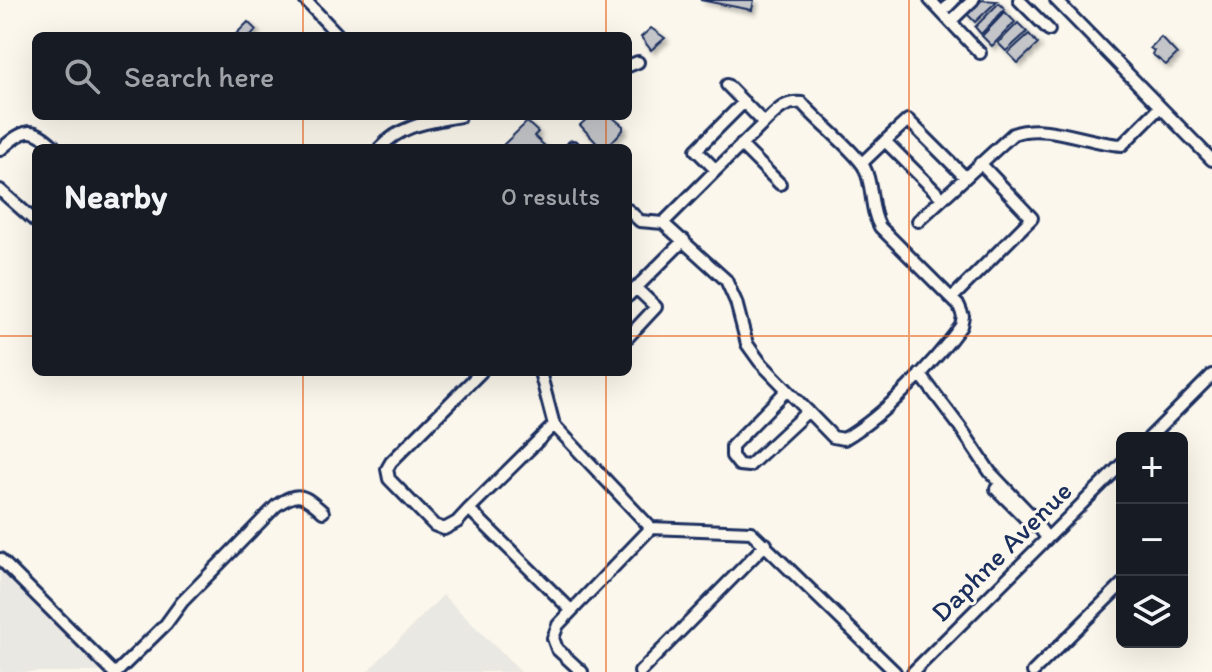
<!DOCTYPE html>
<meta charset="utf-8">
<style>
:root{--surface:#171b24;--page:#242831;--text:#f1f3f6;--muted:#9ea1a6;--line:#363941}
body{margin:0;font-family:Itim,sans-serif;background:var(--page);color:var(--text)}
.controls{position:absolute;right:24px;bottom:24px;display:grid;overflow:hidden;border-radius:12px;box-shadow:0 8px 32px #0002}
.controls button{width:72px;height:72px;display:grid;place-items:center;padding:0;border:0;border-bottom:2px solid var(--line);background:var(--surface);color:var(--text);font:40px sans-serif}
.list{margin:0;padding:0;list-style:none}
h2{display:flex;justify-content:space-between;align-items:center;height:104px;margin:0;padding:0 32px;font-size:34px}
h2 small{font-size:26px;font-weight:400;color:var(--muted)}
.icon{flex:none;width:44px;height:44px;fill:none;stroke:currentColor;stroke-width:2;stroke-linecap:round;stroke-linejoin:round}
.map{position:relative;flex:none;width:1212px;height:672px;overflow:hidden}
.search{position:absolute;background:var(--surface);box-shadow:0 8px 32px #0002;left:32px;top:32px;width:600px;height:88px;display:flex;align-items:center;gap:20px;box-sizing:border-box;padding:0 28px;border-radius:12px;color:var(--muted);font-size:30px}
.panel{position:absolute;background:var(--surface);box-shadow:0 8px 32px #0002;left:32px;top:144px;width:600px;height:232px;border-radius:12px}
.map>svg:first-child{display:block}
.built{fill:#eae8e2}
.building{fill:#c3c5c9;stroke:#1b2f5e;stroke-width:2;filter:url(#shadow)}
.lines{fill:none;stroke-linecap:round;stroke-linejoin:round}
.minor-casing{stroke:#1b2f5e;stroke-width:16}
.minor{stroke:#fbf7ec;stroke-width:10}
.grid{fill:none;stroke:#e8590c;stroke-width:2;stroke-opacity:0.55}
.labels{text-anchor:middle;stroke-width:6;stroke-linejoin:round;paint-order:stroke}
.street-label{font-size:28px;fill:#1b2f5e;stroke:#fbf7ec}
</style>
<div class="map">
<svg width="1212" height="672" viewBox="0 0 1212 672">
<defs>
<filter id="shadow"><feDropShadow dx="3.5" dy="3.5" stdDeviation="2" flood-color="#0004"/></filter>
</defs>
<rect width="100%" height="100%" fill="#fbf7ec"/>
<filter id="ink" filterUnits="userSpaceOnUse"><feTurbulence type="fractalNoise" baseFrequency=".0125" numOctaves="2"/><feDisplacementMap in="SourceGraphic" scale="16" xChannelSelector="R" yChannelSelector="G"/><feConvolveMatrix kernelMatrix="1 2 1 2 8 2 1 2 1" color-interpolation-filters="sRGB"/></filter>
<g filter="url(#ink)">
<!-- built -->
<path class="built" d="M0,568L103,672H0Z
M443,595L521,672H367Z"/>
<!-- building -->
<path class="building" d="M700,0H754L752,10Z
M982,0L997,1L975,22L967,14Z
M999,3L1005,9L981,34L975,27Z
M1005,12L1015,22L992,46L982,36Z
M248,22L256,30L251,36H234Z
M1018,23L1027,32L1006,51L998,43Z
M651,28L665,38L651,50L641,37Z
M1029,34L1038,44L1018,63L1008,53Z
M1161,37L1177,54L1166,65L1152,54L1154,51L1150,48Z
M590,116H611L623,126V130L606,148H601L580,125Z
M527,122L538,132L534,136L547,148H500Z"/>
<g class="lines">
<defs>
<path id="minor" d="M305,0L339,36
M930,0L980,53
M1019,0L1049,30
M1056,0L1212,160
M942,12L954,0
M951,21L973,0
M628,66L638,62
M885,141L908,120L965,177
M741,145L780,184
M573,147L574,148
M380,148C402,124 430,122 460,116
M0,150C25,129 31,124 56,148
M862,163L885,141L942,198
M716,170L764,123
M0,190L36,222
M628,210L640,221L663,223L716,170L696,150L744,102
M918,221L1013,134C1047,122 1086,143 1122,145L1160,107
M663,223L726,280L736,302L747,344L760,362L833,437L844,439C885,415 933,364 961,326L963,316L959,306L880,227C869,208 874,185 864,167C853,149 818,122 802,103C784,101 777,111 764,123L727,85
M628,296L684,240
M952,298L1032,218L980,163
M628,337L656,307L636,288
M481,372L391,462L387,469L389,479L434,525L444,529L457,522L469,509L571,610
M540,372L554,425L651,528L751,532L895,672
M920,374L960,427L990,472L1028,512L1047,538
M787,390L732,446V456L739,465L749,466L808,411
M1149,438L1212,375
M996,489L1033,526
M469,509L554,425
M0,559L113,672
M117,672L166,624L182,602L276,506C298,490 304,495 323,512
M582,672L557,649L553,638L558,625L651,528
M640,672L766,544
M913,672L1122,464
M1033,672L1122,584"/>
</defs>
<!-- minor casing -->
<use href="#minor" class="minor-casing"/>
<!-- minor -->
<use href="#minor" class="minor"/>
</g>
</g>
<!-- grid -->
<path class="grid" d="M303,0V36M606,0V36M909,0V672M303,116V148M606,116V148M0,336H36M628,336H1212M303,372V672M606,372V672"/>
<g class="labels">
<!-- street labels -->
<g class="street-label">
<text transform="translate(1001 551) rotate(-45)" y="10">Daphne Avenue</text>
</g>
</g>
</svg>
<div class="controls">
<button>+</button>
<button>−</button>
<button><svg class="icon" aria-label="layers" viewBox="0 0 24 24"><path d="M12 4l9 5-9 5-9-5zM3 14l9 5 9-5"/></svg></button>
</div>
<div class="search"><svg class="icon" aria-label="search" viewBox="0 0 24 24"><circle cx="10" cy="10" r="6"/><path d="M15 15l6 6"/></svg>Search here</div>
<section class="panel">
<h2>Nearby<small>0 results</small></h2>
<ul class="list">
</ul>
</section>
</div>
